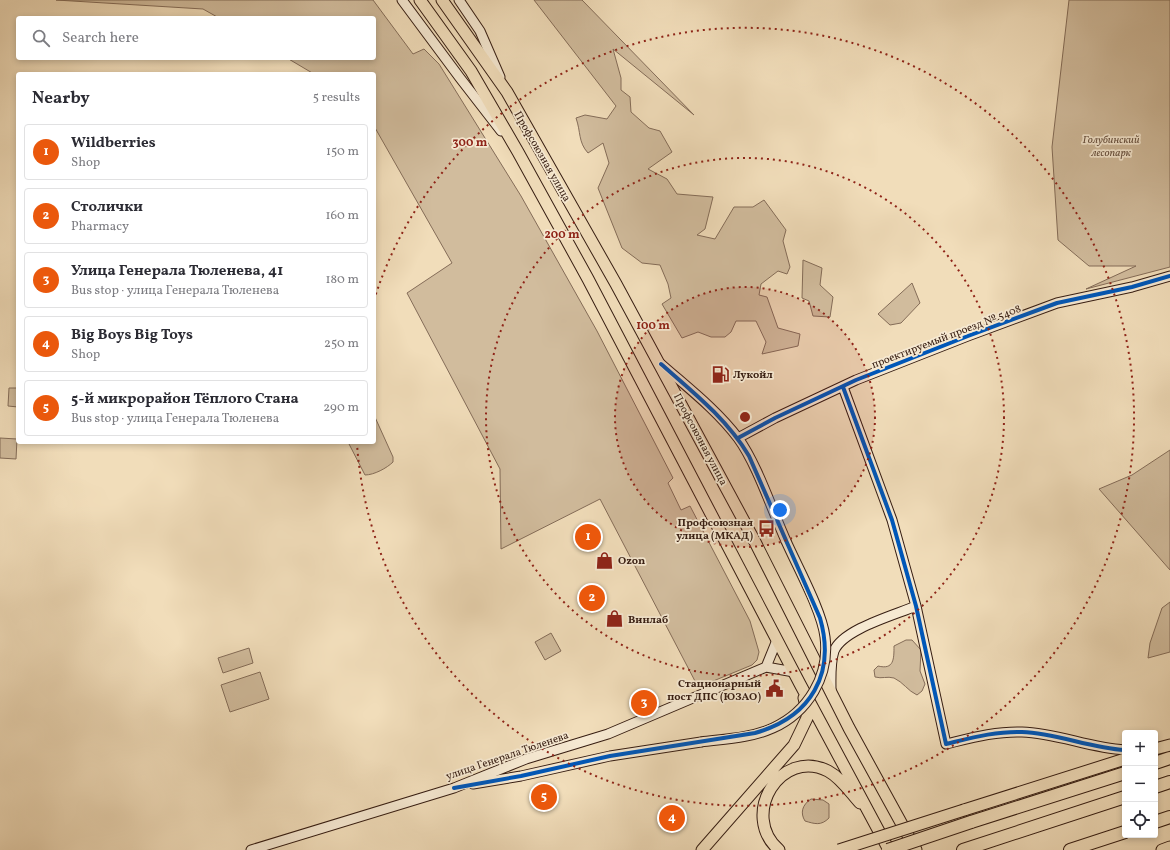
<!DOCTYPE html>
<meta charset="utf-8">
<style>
:root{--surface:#fff;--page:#f7f7f7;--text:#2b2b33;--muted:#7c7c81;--line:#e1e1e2;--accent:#ea580c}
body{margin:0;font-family:Vollkorn,serif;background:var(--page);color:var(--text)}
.controls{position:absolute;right:12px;bottom:12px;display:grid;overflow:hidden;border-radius:4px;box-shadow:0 2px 6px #0003}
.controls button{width:36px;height:36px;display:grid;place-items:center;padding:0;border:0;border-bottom:1px solid var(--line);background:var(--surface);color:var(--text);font:20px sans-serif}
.you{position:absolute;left:780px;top:510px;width:14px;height:14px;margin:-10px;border:3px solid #fff;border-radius:50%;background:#1a73e8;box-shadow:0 0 0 6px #1a73e833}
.badge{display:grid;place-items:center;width:26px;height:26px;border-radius:50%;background:var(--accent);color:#fff;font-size:13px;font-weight:700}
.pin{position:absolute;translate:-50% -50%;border:2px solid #fff;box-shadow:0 1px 4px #0006}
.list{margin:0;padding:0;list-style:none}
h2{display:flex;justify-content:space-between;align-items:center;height:52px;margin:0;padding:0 16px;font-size:17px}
h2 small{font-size:13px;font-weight:400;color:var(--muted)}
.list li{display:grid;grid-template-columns:26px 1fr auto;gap:12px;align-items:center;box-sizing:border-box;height:56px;margin:0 8px 8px;padding:0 8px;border:1px solid var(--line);border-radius:4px}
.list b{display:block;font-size:15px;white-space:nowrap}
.list p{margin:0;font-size:13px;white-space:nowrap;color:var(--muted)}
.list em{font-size:13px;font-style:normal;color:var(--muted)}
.icon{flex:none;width:22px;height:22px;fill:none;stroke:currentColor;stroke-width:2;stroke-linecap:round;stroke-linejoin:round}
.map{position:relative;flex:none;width:1170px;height:850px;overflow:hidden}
.search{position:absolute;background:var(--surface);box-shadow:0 2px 6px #0003;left:16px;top:16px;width:360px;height:44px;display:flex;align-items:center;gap:10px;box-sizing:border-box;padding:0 14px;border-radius:4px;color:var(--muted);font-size:15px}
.panel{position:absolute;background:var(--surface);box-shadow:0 2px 6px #0003;left:16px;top:72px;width:360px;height:372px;border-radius:4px}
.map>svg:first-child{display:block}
.green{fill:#d1bc9d;stroke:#846c58}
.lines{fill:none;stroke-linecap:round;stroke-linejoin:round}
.secondary-casing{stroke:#361d12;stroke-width:11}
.primary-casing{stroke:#361d12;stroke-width:13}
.highway-casing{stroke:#361d12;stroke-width:14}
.secondary{stroke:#f6e9d2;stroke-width:9}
.primary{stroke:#f1ddba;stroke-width:11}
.highway{stroke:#f1ddba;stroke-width:12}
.secondary-bridge-casing{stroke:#361d12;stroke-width:11;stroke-linecap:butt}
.primary-bridge-casing{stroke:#361d12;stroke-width:13;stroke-linecap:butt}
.highway-bridge-casing{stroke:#361d12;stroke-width:14;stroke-linecap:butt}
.secondary-bridge{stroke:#f6e9d2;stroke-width:9}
.primary-bridge{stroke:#f1ddba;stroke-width:11}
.highway-bridge{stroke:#f1ddba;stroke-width:12}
.cycleway-casing{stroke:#f6e9d2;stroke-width:6}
.cycleway{stroke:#0057b8;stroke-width:4}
.ring{fill:none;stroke:#8f2418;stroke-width:2;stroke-dasharray:2 4}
.labels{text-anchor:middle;stroke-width:3.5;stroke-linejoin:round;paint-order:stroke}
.park-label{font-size:11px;font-style:italic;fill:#644d3c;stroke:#f6e9d2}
.street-label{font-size:11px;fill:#361d12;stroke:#f6e9d2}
.poi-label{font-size:11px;font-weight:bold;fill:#361d12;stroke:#f6e9d2;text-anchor:start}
.centre{fill:#8f2418;stroke:#f6e9d2;stroke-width:2}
.ring-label{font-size:12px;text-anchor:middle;font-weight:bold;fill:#8f2418;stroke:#f6e9d2;stroke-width:3.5;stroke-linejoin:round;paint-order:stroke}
</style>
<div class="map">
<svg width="1170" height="850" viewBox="0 0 1170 850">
<rect width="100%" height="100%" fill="#f1ddba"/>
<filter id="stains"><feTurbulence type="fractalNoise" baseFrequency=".005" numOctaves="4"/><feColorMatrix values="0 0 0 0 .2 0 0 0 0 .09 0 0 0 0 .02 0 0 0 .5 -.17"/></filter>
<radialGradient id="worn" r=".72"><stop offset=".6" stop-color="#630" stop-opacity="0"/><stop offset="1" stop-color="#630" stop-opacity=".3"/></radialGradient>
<!-- green -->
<path class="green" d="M56,0H373L413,54L424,49L439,64L521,196L597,331L673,478L668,483L681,510L690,506L750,621L759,652L757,660L752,665L706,684L696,683L600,499L501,549L500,469L407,293L452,263L374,126V74H314L287,58H374V18H219L203,9Z
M534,0H582L694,115L613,49L621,78V90L630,97L631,112L649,128L660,131L672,152L648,169L667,179L677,194L713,197L705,229L697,235L715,239L734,207H753L764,200L786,230L783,241L790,267L787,274L778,271L761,284L759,295L767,297L778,328L800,334L798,346L762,354L766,342L756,321H736L731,332L725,337H711L698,332L682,338L662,304L671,298L668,284L660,265L642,263L622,248L598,188L609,163L603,143L588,153C578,142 581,132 576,118L585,115L607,119L616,106Z
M1069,0H1170V267L1086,289L1136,266H1089L1058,240L1052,147Z
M803,260L822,268L820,285L833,297L830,317L813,316L809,301L802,298Z
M912,283L920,303L901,323L890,325L878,314Z
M9,388H18V407L8,406Z
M374,415L393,457V462C387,468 374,475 365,475L348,442H374Z
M0,438L17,439L16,459L0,458Z
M1170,450V570L1099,489L1132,475Z
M1170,602V652L1148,658L1150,643L1162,608Z
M551,633L561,651L545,660L535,642Z
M906,640H912L921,650L920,671L925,684L922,691L917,695C908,691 903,682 894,678C887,676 882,679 875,677L874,670L878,666C894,670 894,659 894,646Z
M249,648L253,663L223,673L218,658Z
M260,672L269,699L230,712L221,685Z
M811,799L823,800L829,804V818C821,826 815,824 805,821C800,813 802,805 811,799Z"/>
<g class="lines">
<defs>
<path id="secondary" d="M402,0L460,78L501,131
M459,0L480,31L500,77
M661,364C687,387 717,410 738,438C757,464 772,510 786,541
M843,387L892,520L916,606L946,744C971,738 996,731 1022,732C1057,733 1089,748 1125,750
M738,438L775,418L856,380L968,336L1057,303L1132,287L1170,276
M766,667L777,640
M831,691C831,678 830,663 834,651C843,629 895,615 916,606
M473,784L521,776L610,756L701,742
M251,850L454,788L526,759L608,734L766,667L794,672"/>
<path id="primary" d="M420,0L471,71L518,152L588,279L800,684L889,850
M442,0L507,92L616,284L752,536L849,728L916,850
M1155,749L1170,745
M964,810L1125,759
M702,850L794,745L807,718V710L804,698
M779,850C739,815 781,747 828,771C841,778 850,792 860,803
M1162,850L1170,847"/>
<path id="highway" d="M1155,763L1170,758
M1155,787L1170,782
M971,822L1125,773
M1155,822L1170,817
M963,850L1125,797
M1070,850L1125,832"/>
</defs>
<!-- secondary casing -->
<use href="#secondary" class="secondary-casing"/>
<!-- primary casing -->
<use href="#primary" class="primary-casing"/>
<!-- highway casing -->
<use href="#highway" class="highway-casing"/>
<!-- secondary -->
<use href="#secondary" class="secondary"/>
<!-- primary -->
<use href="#primary" class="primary"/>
<!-- highway -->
<use href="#highway" class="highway"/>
<defs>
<path id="secondary-bridge" d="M701,742C724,739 751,738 773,728C808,712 830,676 825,637C822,611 797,566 786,541"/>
<path id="primary-bridge" d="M839,850L964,810"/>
<path id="highway-bridge" d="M888,850L971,822"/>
</defs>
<!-- secondary-bridge casing -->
<use href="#secondary-bridge" class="secondary-bridge-casing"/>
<!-- primary-bridge casing -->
<use href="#primary-bridge" class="primary-bridge-casing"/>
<!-- highway-bridge casing -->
<use href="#highway-bridge" class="highway-bridge-casing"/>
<!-- secondary-bridge -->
<use href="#secondary-bridge" class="secondary-bridge"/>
<!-- primary-bridge -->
<use href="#primary-bridge" class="primary-bridge"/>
<!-- highway-bridge -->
<use href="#highway-bridge" class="highway-bridge"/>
<defs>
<path id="cycleway" d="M843,387L892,520L916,606L946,744C971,738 996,731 1022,732C1057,733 1089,748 1125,750
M738,438L775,418L856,380L968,336L1057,303L1132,287L1170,276
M454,788L521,776L610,756L755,733C811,717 836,674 820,618L749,456C727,419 693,392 661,364"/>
</defs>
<!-- cycleway casing -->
<use href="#cycleway" class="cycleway-casing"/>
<!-- cycleway -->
<use href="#cycleway" class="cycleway"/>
</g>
<!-- distance rings -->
<circle cx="745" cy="417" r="130" fill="#8f2418" fill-opacity=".12"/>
<g class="ring">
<circle cx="745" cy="417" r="130"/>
<circle cx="745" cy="417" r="259"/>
<path d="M374 300A389 389 0 1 1 357 444"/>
</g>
<!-- icons -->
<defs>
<symbol id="fuel-bare" viewBox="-9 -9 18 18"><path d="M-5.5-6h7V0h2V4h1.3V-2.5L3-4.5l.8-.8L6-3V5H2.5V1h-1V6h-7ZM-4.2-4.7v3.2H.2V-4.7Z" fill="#8f2418" stroke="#f6e9d2" stroke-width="2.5" paint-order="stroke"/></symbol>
<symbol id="bus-bare" viewBox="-9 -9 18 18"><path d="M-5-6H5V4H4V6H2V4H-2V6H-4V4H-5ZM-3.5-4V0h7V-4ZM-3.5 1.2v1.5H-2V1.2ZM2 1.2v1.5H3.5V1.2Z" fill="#8f2418" stroke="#f6e9d2" stroke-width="2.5" paint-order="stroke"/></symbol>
<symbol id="shop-bare" viewBox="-9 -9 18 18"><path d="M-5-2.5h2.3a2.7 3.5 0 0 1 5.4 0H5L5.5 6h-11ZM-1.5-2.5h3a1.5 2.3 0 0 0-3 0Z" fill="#8f2418" stroke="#f6e9d2" stroke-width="2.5" paint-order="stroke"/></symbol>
<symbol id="civic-bare" viewBox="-9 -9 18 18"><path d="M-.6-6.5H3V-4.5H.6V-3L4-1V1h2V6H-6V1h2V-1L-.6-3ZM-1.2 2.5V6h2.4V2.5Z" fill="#8f2418" stroke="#f6e9d2" stroke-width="2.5" paint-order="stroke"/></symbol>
</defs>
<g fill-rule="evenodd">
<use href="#fuel-bare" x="708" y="362" width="25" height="25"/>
<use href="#bus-bare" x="754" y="516" width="25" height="25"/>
<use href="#shop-bare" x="592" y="548" width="25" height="25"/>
<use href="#shop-bare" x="602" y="606" width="25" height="25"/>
<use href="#civic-bare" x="762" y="676" width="25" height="25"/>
</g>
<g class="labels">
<!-- park labels -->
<g class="park-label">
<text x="1111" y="143">Голубинский<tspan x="1111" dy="13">лесопарк</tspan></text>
</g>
<!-- street labels -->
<g class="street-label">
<text transform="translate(543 156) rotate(60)" y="4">Профсоюзная улица</text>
<text transform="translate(946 336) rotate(-21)" y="4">проектируемый проезд № 5408</text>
<text transform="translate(701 439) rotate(62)" y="4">Профсоюзная улица</text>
<text transform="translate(507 755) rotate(-19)" y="4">улица Генерала Тюленева</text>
</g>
<!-- poi labels -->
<g class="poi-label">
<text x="733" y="378">Лукойл</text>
<text x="753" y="526" text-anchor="end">Профсоюзная<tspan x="753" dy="13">улица (МКАД)</tspan></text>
<text x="618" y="564">Ozon</text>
<text x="628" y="623">Винлаб</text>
<text x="761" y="687" text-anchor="end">Стационарный<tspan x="761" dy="13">пост ДПС (ЮЗАО)</tspan></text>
</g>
</g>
<circle cx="745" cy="417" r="6" class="centre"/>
<g class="ring-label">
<text x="470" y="146">300 m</text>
<text x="562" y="238">200 m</text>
<text x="653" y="329">100 m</text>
</g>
<rect width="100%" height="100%" filter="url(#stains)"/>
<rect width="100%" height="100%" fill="url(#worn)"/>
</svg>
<div class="controls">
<button>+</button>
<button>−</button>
<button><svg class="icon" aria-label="locate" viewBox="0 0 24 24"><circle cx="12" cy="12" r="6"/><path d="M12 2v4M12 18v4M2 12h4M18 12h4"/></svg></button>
</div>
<div class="you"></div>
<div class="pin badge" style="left:588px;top:537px">1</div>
<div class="pin badge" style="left:592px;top:598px">2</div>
<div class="pin badge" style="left:644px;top:703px">3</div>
<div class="pin badge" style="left:672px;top:818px">4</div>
<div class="pin badge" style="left:544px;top:797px">5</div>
<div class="search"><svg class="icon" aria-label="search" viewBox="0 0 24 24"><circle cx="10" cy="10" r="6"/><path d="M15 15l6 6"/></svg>Search here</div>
<section class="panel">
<h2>Nearby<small>5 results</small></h2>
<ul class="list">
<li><span class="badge">1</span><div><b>Wildberries</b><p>Shop</p></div><em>150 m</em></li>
<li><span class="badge">2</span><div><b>Столички</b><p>Pharmacy</p></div><em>160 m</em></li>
<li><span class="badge">3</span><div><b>Улица Генерала Тюленева, 41</b><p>Bus stop · улица Генерала Тюленева</p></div><em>180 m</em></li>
<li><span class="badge">4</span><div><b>Big Boys Big Toys</b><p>Shop</p></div><em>250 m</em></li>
<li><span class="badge">5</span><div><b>5-й микрорайон Тёплого Стана</b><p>Bus stop · улица Генерала Тюленева</p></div><em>290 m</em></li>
</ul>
</section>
</div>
